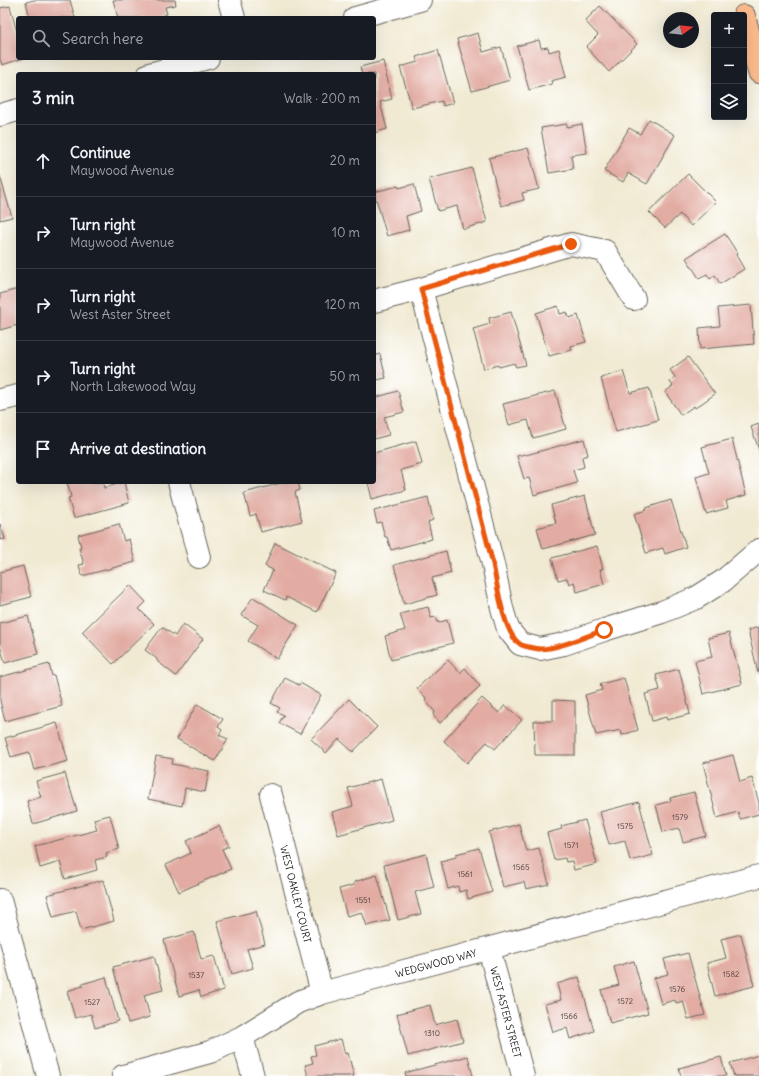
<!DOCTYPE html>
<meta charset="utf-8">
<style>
:root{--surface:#171b24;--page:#242831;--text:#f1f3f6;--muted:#9ea1a6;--line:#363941}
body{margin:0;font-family:Delius,sans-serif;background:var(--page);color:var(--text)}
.controls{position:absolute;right:12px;top:12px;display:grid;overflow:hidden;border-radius:4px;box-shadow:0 4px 16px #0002}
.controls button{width:36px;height:36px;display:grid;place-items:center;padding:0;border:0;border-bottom:1px solid var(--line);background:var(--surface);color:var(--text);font:20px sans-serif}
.compass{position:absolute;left:663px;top:12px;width:36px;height:36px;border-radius:50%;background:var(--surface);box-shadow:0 4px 16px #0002;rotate:75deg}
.stop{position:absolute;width:12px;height:12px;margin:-9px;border:3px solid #ea580c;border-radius:50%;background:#fff}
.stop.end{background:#ea580c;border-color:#fff;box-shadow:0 1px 4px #0008}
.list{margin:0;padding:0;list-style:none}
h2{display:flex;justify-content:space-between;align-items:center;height:52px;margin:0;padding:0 16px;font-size:17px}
h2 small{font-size:13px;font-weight:400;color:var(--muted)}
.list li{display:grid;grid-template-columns:26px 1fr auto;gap:12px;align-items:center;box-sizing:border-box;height:72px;padding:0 16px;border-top:1px solid var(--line)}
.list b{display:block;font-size:15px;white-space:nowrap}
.list p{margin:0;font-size:13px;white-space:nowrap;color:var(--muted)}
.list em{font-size:13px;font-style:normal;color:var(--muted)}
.icon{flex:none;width:22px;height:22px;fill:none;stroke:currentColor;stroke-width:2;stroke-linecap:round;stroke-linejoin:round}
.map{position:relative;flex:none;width:759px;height:1076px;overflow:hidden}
.search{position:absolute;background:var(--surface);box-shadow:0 4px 16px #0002;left:16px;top:16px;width:360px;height:44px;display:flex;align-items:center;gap:10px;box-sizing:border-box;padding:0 14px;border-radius:4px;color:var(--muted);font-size:15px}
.panel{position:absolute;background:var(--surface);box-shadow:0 4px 16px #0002;left:16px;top:72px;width:360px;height:412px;border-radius:4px}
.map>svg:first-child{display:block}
.building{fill:#e2aca2}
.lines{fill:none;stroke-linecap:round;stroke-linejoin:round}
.minor-casing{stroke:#67645c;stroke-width:24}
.major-casing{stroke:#67645c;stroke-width:24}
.minor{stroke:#fff;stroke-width:22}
.major{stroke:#fbbb8d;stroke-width:22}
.route{stroke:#ea580c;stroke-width:5}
.labels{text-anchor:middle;stroke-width:3;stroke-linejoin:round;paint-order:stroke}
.number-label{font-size:8px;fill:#4e403e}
.street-label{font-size:10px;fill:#1c1c1c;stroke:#fff}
</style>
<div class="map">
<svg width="759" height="1076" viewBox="0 0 759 1076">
<rect width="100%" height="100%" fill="#fff"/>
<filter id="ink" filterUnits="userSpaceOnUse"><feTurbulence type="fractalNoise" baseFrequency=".025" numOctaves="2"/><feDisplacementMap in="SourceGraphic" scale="8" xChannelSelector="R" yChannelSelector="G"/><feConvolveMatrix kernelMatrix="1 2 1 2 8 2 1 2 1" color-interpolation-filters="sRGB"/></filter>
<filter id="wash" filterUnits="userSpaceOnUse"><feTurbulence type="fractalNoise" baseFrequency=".012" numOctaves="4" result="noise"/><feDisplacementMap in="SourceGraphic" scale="16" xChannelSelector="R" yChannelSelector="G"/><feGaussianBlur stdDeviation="0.9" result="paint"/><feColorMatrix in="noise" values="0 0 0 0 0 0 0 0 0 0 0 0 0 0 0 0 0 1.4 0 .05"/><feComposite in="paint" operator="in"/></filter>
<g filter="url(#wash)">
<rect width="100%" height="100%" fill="#f1ead3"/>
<g id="blocks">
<!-- building -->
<path class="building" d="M34,0H70L75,18H30L26,2Z
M113,0H175L176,5L165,7L167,14L161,16V18H118Z
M10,6L18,36V58H24L2,65L0,59V8Z
M600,6L637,44L609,72L586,47L598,35L585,21Z
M478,33L483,52L501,47L510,80L472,91L457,39Z
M539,40L541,48L548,47L549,52L559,49L566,77L551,81L552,84L529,90L517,46Z
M438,50L453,103L443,106L442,101L412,108L400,67L418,62L416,57Z
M383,61L392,99L380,102L387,129L374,133V74H362L360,67Z
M649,119L675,135L647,184L628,173L623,182L604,171L629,128L640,134Z
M567,124V127L582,124L587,153L571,155L573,169L549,173L541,128Z
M528,148L539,189L522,193L524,200L501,206L489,158Z
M472,168L487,222L463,229L457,206L438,211L429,179Z
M688,174L716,202L691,226L680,214L665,228L649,212Z
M0,176L12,217L0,220Z
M414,184L421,211L406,216L409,230L387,236L374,192L398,186L399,188Z
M725,234L738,254L736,255L744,269L720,284L715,275L710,279L707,274L699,278L686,258Z
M18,289V325L0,330V294Z
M751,305L754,344L700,349L699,328L720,326L718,308Z
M558,306L560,314L567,312L569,318L578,315L586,342L571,346L572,350L549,356L536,313Z
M511,312L526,365L516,367L514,363L499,367L498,365L484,369L473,329L490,324L489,318Z
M380,354L386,378L377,380L376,378L374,379V356Z
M688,357L715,394L695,408L694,406L681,415L665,392L673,386L670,382L675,377L670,370Z
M623,371L630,393L649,388L658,420L616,432L601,378Z
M398,391L404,412L384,417L389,435L374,439V398Z
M555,391L566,429L533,438L528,420L509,425L503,404Z
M759,424V450L751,427Z
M584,439L588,455L582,457L584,467L573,470L577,483L534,495L529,478L524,479L517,456L525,454L526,455Z
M732,439L746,495L726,501L728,508L706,514L696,477L709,473L702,447Z
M416,441L422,464L401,470L406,490L372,499L368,482H374V453Z
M67,482H103L104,488L124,482L129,503L74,518L68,498L71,497Z
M285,482H298L300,490L295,492L302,521L261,532L256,514L250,516L244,493Z
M585,496L595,535L543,549L537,528L556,523L551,505Z
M428,497L433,520L428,522L432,539L391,550L387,537H385L381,522L377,523L374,511Z
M671,500L686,547L665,554L663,548L646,553L634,514L646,510V508Z
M0,524L5,539L0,540Z
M119,524L124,541L129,539L135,562L82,576L79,565L84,564L79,548L81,547L78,535Z
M275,543L336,573L317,612L286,597L285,600L264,590L273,570L265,566Z
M597,546L603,569H600L604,584L577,592L574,582L569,584L567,578L558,580L552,558Z
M446,551L451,573L432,578L437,595L404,604L394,565Z
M23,566L31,597L0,605V572Z
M130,585L146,602L139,609L154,624L113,664L82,632Z
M253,597L298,625L277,659L248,641L258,625L241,615Z
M428,607L431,618L436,617L438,623L447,620L453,643L391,660L385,636L405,630L400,614Z
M28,616L38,654L5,663L0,646V623Z
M183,624L203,639L176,676L157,661V659L145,650L162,627L175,636Z
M759,627V673H758L748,630Z
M729,633L742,684L703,694L695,661L712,657L708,638Z
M448,660L460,673L465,668L480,686L440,723L433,715L435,712L425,700L426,698L417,688Z
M49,664L52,676L54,675L62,706L5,721L0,701V677Z
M679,669L690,714L667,720L666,717L652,721L645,694L660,690L656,675Z
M285,678L299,685L300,683L321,695L300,734L279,723L284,715L277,712L280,708L271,703Z
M624,678L638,730L622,735L621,730L596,735L585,695L602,690L600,684Z
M482,698L499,713L505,705L522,720L495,749L487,742L467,763L444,741Z
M349,699L377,727L353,752L339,739L326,753L311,739Z
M553,700L575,701V755H535L534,721H553Z
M197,704L223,719L218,727L222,730L219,735L228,739L215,761L177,739Z
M57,723L68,761L34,770L29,752L11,757L5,738Z
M733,755L740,782L752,778L759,803V814L740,819L738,812L717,818L703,763Z
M156,756L173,759L172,764L209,771L205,792L185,788L182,806L148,799Z
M65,773L69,788H70L77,811L33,824L27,801L41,797L36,781Z
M381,779L392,820L338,835L332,812L353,806L348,788Z
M694,792L706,836L683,842L679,828L663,832L656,805L671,801L670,798Z
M639,802L653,855L630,861L625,841L609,845L600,812Z
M110,815L119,849L106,853L107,857L95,860L97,870L65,879L60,862L40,868L35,846L97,830L94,819Z
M585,820L597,864L574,870L572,861L566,862L565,858L554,860L547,833L562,829L561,826Z
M519,824L526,851L539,848L549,884L526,889L524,882L503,887L489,832Z
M219,826L229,846L222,849L231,869L179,892L166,865L191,853L186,841Z
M479,848L492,892L468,899L466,890L459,892L458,886L448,889L441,861L456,857V854Z
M426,854L434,887L415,892L421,914L398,920L384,865Z
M377,875L390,920L367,926L362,912L347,916L339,889L354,885V882Z
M103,880L114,921L81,930L76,911L53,917L47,895Z
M256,911L265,944L247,949L253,968L232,974L217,921Z
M194,932L201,959L214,956L224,990L201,997L199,990L179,996L164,940Z
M741,934L754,986L715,996L707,963L726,958L721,939Z
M688,953L705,1015L688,1019L683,1001L676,1003L675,1000L661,1004L654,978L668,974L664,959Z
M154,956L163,990L144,995L150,1017L128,1023L113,967Z
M634,961L648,1013L610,1023L601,990L619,985L614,967Z
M106,977L118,1021L95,1028L91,1014L75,1018L67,991L83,986L82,984Z
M579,977L594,1031L570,1039L567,1028L553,1032L545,1004L561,1000L557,984Z
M430,1005L435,1025L457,1019L463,1041L408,1056L397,1014Z
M341,1039L345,1054L348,1053L354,1076H308L305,1065L313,1063L311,1056L316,1055L314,1046Z
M759,1055V1076H734L730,1063Z
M468,1056L473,1076H406L405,1073Z
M721,1057L726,1076H681L679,1068Z"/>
</g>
</g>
<g filter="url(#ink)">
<use href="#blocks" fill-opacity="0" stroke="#67645c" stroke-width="1"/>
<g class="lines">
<defs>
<path id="minor" d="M229,0L234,18
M355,18L420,0
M149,74L208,58
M0,115L18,110
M421,289L493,564L502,608L508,629L520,644L540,649L564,644L604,630L662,612L696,598L723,581L759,550
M374,301L421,289L571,244L605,251L634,299
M0,400L18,396
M179,482L199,557
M271,795L322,993
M0,900L48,1076
M489,949L523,1076
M242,1037L253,1076
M123,1076L210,1052L242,1037L298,1002L322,993L759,876"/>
<path id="major" d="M744,16L759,72"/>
</defs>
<!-- minor casing -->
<use href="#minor" class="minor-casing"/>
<!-- major casing -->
<use href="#major" class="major-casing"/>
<!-- minor -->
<use href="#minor" class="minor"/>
<!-- major -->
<use href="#major" class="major"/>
</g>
</g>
<g class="lines" filter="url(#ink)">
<!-- route -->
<path class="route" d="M571,244L421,289L493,564C497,583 503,633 520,644C522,646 537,649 540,649C558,649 587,636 604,630"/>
</g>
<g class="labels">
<!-- number labels -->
<g class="number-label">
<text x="680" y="820">1579</text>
<text x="625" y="829">1575</text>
<text x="571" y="848">1571</text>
<text x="521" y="870">1565</text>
<text x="465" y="877">1561</text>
<text x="363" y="903">1551</text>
<text x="731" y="977">1582</text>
<text x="196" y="978">1537</text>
<text x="677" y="992">1576</text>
<text x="625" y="1004">1572</text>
<text x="92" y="1005">1527</text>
<text x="569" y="1019">1566</text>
<text x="432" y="1036">1310</text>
</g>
<!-- street labels -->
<g class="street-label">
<text transform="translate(296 894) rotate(76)" y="4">WEST OAKLEY COURT</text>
<text transform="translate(436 963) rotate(-15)" y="4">WEDGWOOD WAY</text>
<text transform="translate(506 1012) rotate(75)" y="4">WEST ASTER STREET</text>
</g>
</g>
</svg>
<div class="controls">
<button>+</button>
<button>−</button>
<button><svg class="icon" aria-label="layers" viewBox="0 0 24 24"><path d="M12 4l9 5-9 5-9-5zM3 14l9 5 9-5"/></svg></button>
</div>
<svg class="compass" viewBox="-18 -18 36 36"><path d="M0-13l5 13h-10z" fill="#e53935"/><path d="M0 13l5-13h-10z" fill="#9ea1a6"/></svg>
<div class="stop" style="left:604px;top:630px"></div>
<div class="stop end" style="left:571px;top:244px"></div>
<div class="search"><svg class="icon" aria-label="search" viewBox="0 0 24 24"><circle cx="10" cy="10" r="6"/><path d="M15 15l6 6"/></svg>Search here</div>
<section class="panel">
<h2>3 min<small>Walk · 200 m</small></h2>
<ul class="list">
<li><svg class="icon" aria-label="ahead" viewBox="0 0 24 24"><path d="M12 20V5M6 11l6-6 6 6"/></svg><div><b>Continue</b><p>Maywood Avenue</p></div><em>20 m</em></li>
<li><svg class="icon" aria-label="right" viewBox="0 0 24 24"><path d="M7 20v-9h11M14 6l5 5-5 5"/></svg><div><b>Turn right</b><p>Maywood Avenue</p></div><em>10 m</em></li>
<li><svg class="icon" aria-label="right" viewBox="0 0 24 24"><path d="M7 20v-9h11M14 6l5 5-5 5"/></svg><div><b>Turn right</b><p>West Aster Street</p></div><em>120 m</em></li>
<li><svg class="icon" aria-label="right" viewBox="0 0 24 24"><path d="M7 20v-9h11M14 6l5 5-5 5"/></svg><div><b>Turn right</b><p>North Lakewood Way</p></div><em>50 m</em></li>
<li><svg class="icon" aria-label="arrive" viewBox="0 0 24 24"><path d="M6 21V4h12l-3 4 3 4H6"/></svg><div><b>Arrive at destination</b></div></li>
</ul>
</section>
</div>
